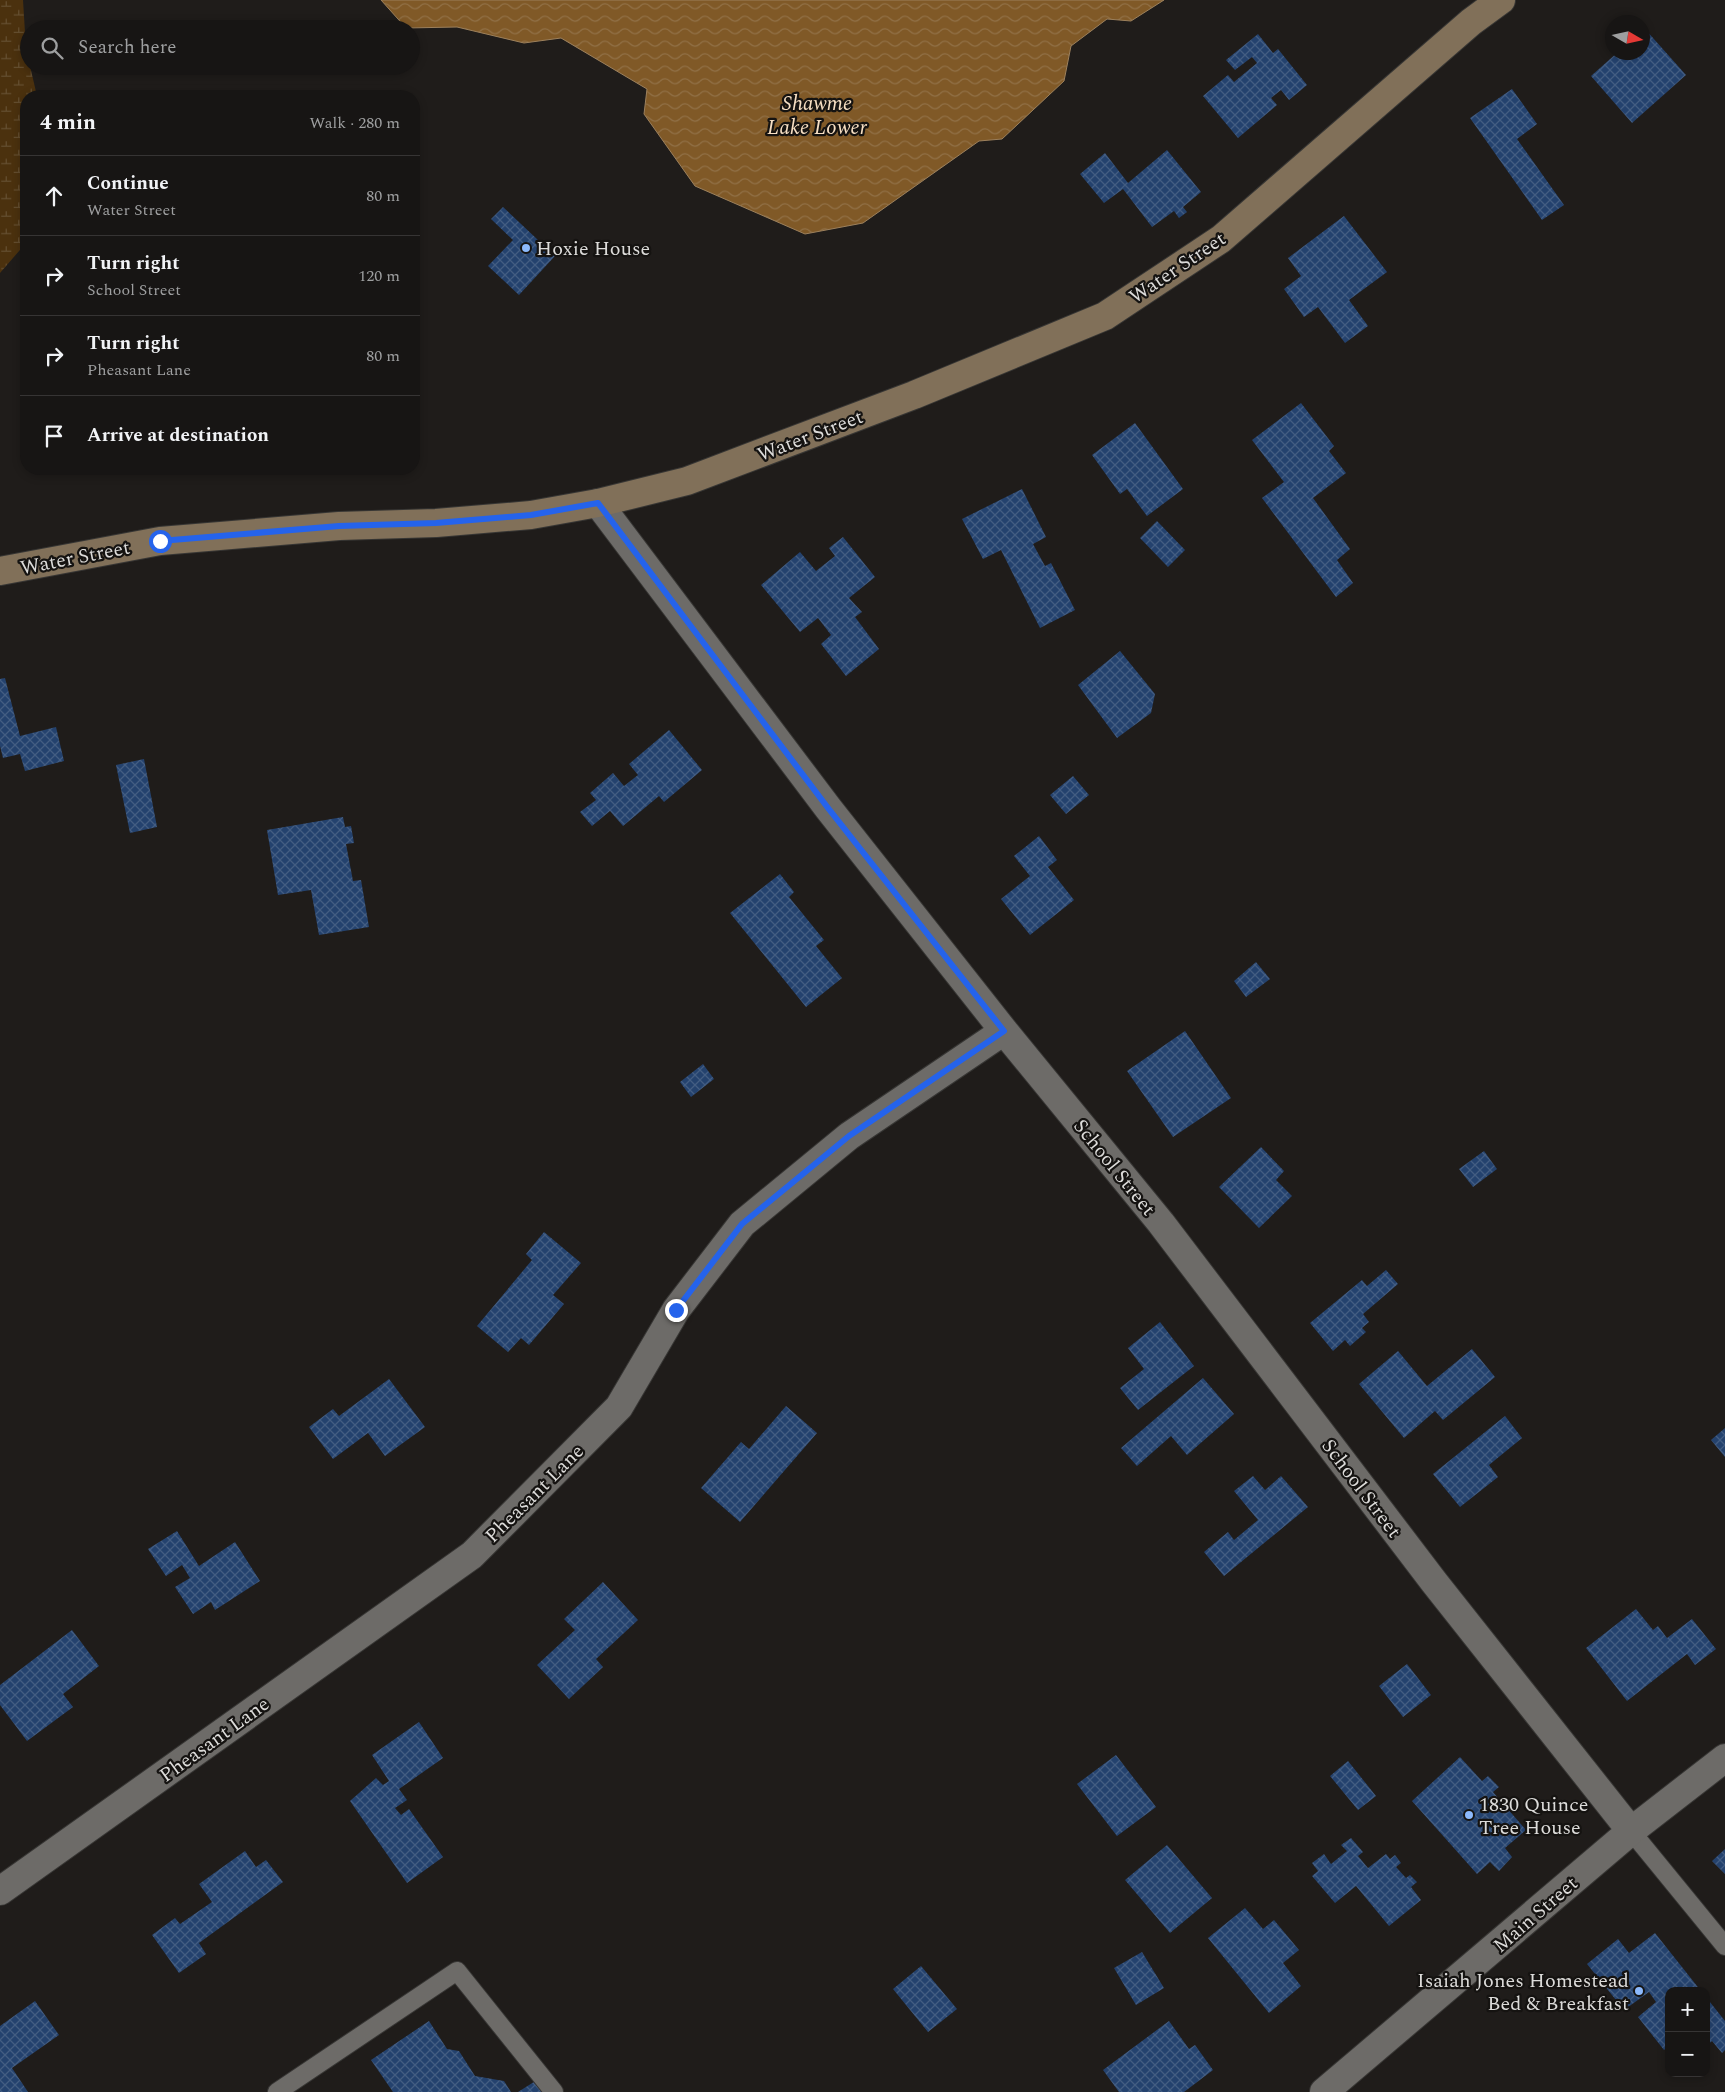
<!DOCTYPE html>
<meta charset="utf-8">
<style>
:root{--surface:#171514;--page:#201e1d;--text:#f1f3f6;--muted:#9e9fa0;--line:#363434}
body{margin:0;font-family:Spectral,serif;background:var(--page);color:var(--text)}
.controls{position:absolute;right:15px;bottom:15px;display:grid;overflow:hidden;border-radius:10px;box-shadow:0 2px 8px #0003}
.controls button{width:45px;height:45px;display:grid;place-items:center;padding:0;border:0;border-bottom:1px solid var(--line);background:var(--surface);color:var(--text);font:25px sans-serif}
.compass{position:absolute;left:1605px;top:15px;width:45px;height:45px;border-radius:50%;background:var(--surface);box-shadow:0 2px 8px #0003;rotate:99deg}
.stop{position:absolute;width:15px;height:15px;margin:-11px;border:4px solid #2563eb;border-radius:50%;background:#fff}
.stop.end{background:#2563eb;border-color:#fff;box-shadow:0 1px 5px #0008}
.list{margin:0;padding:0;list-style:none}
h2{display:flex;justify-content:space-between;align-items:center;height:65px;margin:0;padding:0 20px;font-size:21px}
h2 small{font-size:16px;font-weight:400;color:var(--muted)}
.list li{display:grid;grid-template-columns:32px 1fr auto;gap:15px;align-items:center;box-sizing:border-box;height:80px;padding:0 20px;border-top:1px solid var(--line)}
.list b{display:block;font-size:19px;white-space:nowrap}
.list p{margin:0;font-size:16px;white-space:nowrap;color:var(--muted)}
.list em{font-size:16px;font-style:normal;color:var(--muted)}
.icon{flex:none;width:28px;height:28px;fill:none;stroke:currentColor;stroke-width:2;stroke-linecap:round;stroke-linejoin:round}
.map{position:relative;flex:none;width:1725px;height:2092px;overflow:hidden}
.search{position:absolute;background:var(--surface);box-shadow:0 2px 8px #0003;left:20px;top:20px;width:400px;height:55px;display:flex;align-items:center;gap:12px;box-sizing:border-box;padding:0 18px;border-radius:28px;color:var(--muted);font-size:19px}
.panel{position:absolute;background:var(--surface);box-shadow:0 2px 8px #0003;left:20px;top:90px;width:400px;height:385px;border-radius:20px}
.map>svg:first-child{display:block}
.wetland{fill:url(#wetland-marsh)}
.water{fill:url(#water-waves);stroke:#9c805c}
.building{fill:url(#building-cross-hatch)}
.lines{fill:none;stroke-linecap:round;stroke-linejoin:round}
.lane-casing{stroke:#373634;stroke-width:20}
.street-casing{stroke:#373634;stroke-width:30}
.secondary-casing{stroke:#373634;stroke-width:30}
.lane{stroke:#6d6b68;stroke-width:18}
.street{stroke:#6d6b68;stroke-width:28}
.secondary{stroke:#817059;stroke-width:28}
.route{stroke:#2563eb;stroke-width:6}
.poi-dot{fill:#8cb9fc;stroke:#151311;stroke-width:2}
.labels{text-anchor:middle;stroke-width:4.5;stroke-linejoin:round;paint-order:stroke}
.poi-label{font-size:20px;fill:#dcdbd9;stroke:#151311;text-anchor:start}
.street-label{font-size:20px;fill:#dcdbd9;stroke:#151311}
.water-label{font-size:21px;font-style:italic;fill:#f8e0c4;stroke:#151311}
</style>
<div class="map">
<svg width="1725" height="2092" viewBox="0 0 1725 2092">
<defs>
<pattern id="wetland-marsh" width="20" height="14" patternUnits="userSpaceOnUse" patternTransform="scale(1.25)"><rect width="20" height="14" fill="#4b310e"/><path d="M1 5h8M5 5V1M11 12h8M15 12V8" fill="none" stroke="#644e30"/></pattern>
<pattern id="water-waves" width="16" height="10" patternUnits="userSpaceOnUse" patternTransform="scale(1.25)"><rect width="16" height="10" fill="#805927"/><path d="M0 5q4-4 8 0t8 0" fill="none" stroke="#917046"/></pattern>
<pattern id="building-cross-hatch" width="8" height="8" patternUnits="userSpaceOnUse" patternTransform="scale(1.25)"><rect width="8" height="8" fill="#24426e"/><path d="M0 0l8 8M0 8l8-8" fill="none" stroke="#435d82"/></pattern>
</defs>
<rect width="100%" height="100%" fill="#1f1c1a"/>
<!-- wetland -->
<path class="wetland" d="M0,0H23L26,49L37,96H26V243L0,273Z"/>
<!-- water -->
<path class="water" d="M381,0H1164L1131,21L1107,19L1071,46L1064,81L1002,139L979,141L863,223L805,234L695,186L644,114L647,89L561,38L524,43L457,27L406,28Z"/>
<!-- building -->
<path class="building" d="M1645,29L1686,75L1632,123L1591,76L1618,52H1642V31Z
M1258,34L1273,53L1278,49L1307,85L1289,100L1281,90L1271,98L1277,105L1238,138L1203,96L1228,75L1234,82L1257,63L1252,57L1235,70L1226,60Z
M1512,89L1537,124L1517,139L1564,205L1542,220L1470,118Z
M1167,150L1201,192L1183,207L1187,212L1179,218L1174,211L1152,227L1123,189L1104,203L1080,174L1105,153L1128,183Z
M503,207L555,256L519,295L488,266L513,240L491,219Z
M1344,216L1387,272L1349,300L1368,326L1345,343L1318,307L1304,317L1284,289L1301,276L1288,258Z
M1301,403L1334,446L1329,451L1346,473L1313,498L1350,549L1337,560L1353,583L1336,597L1262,498L1284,482L1252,440Z
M1135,423L1183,489L1147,516L1127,489L1120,494L1092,455Z
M1022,489L1046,537L1033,544L1045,566L1051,563L1075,610L1040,628L1001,550L983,559L962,519Z
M1157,521L1185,550L1168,567L1140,538Z
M843,537L875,577L849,598L862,612L855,617L879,649L846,676L821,644L831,635L818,618L800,632L761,585L800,552L816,571L835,556L829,548Z
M1120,651L1155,694L1151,713L1117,738L1078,685Z
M5,678L20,736L56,727L64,761L25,771L20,754L3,758L0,746V679Z
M669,730L702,770L664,802L659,796L623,826L610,811L592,826L580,812L596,800L590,793L613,773L624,786L638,775L629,764Z
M144,759L157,827L130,833L116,765Z
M1073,776L1089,795L1066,814L1050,795Z
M343,817L345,827L351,826L354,843L346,844L353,881L361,880L369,927L319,935L311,890L278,895L267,830Z
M1039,836L1057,860L1048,867L1074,900L1030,935L1001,899L1030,876L1014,856Z
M780,874L794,892L789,897L824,940L816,946L842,978L806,1007L730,913Z
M1256,962L1270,979L1246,997L1234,981Z
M1185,1031L1231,1098L1173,1137L1127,1071Z
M703,1064L714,1079L691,1097L680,1082Z
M1261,1147L1284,1171L1276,1180L1292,1196L1259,1228L1219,1187Z
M1484,1151L1497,1169L1473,1187L1459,1169Z
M544,1232L581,1263L553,1295L564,1304L529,1345L521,1338L508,1352L477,1326L532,1260L526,1254Z
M1386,1270L1398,1284L1363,1314L1369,1322L1362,1328L1366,1332L1350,1346L1345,1340L1333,1351L1310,1323L1362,1280L1367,1286Z
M1160,1322L1194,1366L1138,1410L1120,1388L1144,1369L1128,1348Z
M1472,1349L1495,1377L1443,1420L1435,1411L1404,1438L1359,1384L1398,1351L1427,1386Z
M1203,1378L1234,1414L1187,1455L1171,1436L1137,1466L1121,1448Z
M389,1379L425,1427L385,1456L368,1433L333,1459L309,1427L333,1409L339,1416Z
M786,1406L817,1433L740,1522L701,1488L741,1442L749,1449Z
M1505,1416L1522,1438L1489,1465L1498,1477L1460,1507L1433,1474Z
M1725,1428V1457L1711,1440Z
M1253,1476L1265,1490L1281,1476L1308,1507L1224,1576L1204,1552L1228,1532L1234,1540L1258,1520L1234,1491Z
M177,1531L199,1566L235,1542L260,1581L215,1610L211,1602L193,1614L175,1587L190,1578L182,1565L166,1576L148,1549Z
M603,1582L638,1620L596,1659L603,1667L569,1699L537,1665L575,1630L564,1619Z
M1636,1609L1653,1630L1658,1626L1667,1638L1692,1619L1716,1649L1695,1665L1687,1654L1627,1701L1586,1648Z
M72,1630L99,1666L63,1694L73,1707L27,1741L0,1705V1685Z
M1407,1664L1431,1695L1403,1717L1379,1686Z
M419,1722L443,1758L399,1789L407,1800L395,1808L401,1815L409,1809L443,1857L407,1883L350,1801L376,1778L383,1785L389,1781L372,1755Z
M1116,1755L1156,1807L1117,1836L1077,1784Z
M1460,1757L1482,1781L1488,1776L1499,1787L1493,1792L1526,1830L1505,1848L1512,1857L1499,1871L1490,1862L1477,1874L1412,1801Z
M1348,1761L1376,1796L1358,1810L1330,1776Z
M1351,1838L1363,1852L1358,1856L1368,1868L1386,1854L1390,1859L1395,1855L1401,1863L1396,1867L1406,1878L1410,1875L1417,1882L1411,1887L1421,1900L1389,1926L1356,1886L1335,1903L1312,1876L1318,1871L1312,1863L1324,1854L1331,1864L1347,1851L1341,1845Z
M1167,1845L1212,1898L1170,1933L1125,1880Z
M1725,1849V1874L1712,1861Z
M245,1851L256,1867L266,1860L283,1882L199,1943L206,1954L179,1973L152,1935L175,1918L180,1924L212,1902L199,1884Z
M1245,1908L1263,1929L1274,1920L1299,1950L1283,1963L1301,1986L1269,2013L1208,1938Z
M1655,1933L1701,1991H1669V2046L1664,2050L1638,2017L1656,2002L1649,1992L1624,2010L1587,1964L1618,1939L1629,1953Z
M1142,1952L1164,1988L1136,2005L1114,1968Z
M921,1966L957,2009L928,2032L893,1989Z
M1706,1997L1725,2021V2050L1722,2053L1712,2041L1706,2046Z
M35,2001L59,2035L12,2068L28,2092H0V2026Z
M429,2021L447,2049L459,2051L475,2076L504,2081L511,2092H393L371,2060Z
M1169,2021L1189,2049L1195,2045L1213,2070L1184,2092H1119L1103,2070Z
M537,2080L545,2092H518Z"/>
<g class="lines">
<defs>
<path id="lane" d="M1631,1831L1725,1946
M277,2092L457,1971L554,2092"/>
<path id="street" d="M598,503L828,808L1004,1031L1161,1223L1434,1582L1631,1831
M0,1891L472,1555L619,1407L676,1310L742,1224L849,1136L1004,1031
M1324,2092L1631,1831L1725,1758"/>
<path id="secondary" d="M0,571L160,541L339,526L436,523L531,515L598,503L687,481L914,395L1105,316L1221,239L1471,22L1501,0"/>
</defs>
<!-- lane casing -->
<use href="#lane" class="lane-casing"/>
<!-- street casing -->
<use href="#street" class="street-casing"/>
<!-- secondary casing -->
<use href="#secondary" class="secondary-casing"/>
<!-- lane -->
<use href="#lane" class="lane"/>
<!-- street -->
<use href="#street" class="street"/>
<!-- secondary -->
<use href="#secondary" class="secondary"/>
</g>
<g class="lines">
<!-- route -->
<path class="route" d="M160,541L339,526L436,523L531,515L598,503L828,808L1004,1031L849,1136L742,1224L676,1310"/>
</g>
<!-- markers -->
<g class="poi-dot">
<circle cx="526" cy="248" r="5"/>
<circle cx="1469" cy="1815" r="5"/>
<circle cx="1639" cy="1991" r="5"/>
</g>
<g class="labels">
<!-- poi labels -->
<g class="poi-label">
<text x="536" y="255">Hoxie House</text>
<text x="1479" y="1811">1830 Quince<tspan x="1479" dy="23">Tree House</tspan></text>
<text x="1629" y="1987" text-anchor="end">Isaiah Jones Homestead<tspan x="1629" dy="23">Bed &amp; Breakfast</tspan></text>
</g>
<!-- street labels -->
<g class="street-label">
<text transform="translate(1177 267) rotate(-34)" y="7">Water Street</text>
<text transform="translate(810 435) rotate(-21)" y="7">Water Street</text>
<text transform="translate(75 557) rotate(-11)" y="7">Water Street</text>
<text transform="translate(1115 1167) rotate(51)" y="7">School Street</text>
<text transform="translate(1362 1488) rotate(53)" y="7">School Street</text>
<text transform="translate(534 1493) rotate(-45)" y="7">Pheasant Lane</text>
<text transform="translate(214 1739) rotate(-36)" y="7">Pheasant Lane</text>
<text transform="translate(1535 1914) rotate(-41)" y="7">Main Street</text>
</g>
<!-- water labels -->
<g class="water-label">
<text x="817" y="110">Shawme<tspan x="817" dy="24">Lake Lower</tspan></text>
</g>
</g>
</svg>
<div class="controls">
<button>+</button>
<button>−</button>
</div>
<svg class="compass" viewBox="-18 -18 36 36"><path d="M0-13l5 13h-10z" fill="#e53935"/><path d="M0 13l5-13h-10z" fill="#9e9fa0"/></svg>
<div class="stop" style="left:160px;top:541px"></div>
<div class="stop end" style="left:676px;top:1310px"></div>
<div class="search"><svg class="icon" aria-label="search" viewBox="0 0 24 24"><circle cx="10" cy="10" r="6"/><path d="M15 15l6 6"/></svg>Search here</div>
<section class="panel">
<h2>4 min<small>Walk · 280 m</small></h2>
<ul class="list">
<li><svg class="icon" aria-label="ahead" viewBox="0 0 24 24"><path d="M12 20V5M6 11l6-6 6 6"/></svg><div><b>Continue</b><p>Water Street</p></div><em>80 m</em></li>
<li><svg class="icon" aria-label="right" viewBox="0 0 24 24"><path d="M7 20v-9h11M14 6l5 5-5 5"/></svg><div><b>Turn right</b><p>School Street</p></div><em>120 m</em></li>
<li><svg class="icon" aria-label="right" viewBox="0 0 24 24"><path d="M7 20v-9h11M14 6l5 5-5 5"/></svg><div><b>Turn right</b><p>Pheasant Lane</p></div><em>80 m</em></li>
<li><svg class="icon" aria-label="arrive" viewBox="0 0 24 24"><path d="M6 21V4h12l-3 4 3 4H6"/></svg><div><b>Arrive at destination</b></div></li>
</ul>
</section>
</div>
